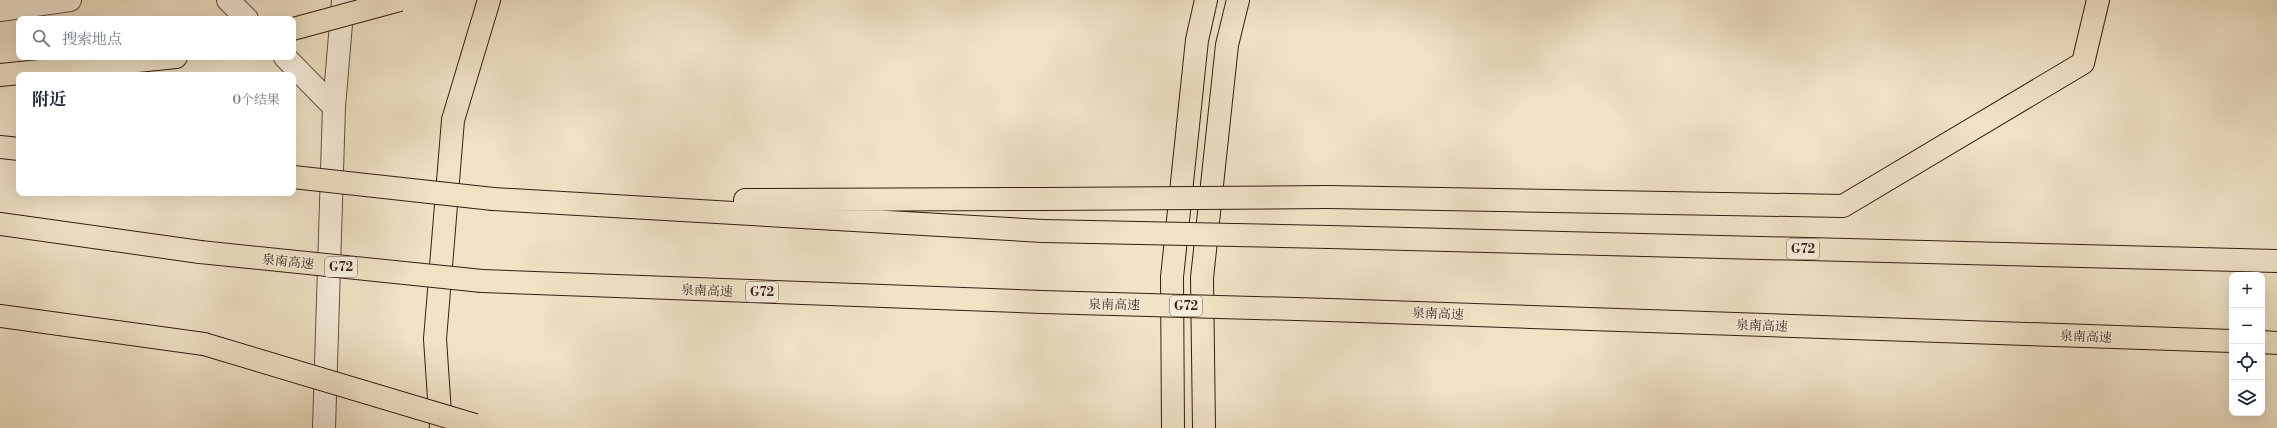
<!DOCTYPE html>
<html lang="zh">
<meta charset="utf-8">
<style>
:root{--surface:#fff;--page:#f2f2f3;--text:#1f2937;--muted:#747a83;--line:#e0e1e3}
body{margin:0;font-family:"Libre Bodoni","Noto Serif SC",serif;background:var(--page);color:var(--text)}
.controls{position:absolute;right:12px;bottom:12px;display:grid;overflow:hidden;border-radius:8px;box-shadow:0 4px 16px #0002}
.controls button{width:36px;height:36px;display:grid;place-items:center;padding:0;border:0;border-bottom:1px solid var(--line);background:var(--surface);color:var(--text);font:20px sans-serif}
.list{margin:0;padding:0;list-style:none}
h2{display:flex;justify-content:space-between;align-items:center;height:52px;margin:0;padding:0 16px;font-size:17px}
h2 small{font-size:13px;font-weight:400;color:var(--muted)}
.icon{flex:none;width:22px;height:22px;fill:none;stroke:currentColor;stroke-width:2;stroke-linecap:round;stroke-linejoin:round}
.map{position:relative;flex:none;width:2277px;height:428px;overflow:hidden}
.search{position:absolute;background:var(--surface);box-shadow:0 4px 16px #0002;left:16px;top:16px;width:280px;height:44px;display:flex;align-items:center;gap:10px;box-sizing:border-box;padding:0 14px;border-radius:8px;color:var(--muted);font-size:15px}
.panel{position:absolute;background:var(--surface);box-shadow:0 4px 16px #0002;left:16px;top:72px;width:280px;height:124px;border-radius:8px}
.map>svg:first-child{display:block}
.lines{fill:none;stroke-linecap:round;stroke-linejoin:round}
.minor-casing{stroke:#644e3f;stroke-width:24}
.highway-casing{stroke:#351d12;stroke-width:24}
.minor{stroke:#f5ecd9;stroke-width:22}
.highway{stroke:#efe2c5;stroke-width:22}
.highway-bridge-casing{stroke:#351d12;stroke-width:24;stroke-linecap:butt}
.highway-bridge{stroke:#efe2c5;stroke-width:22}
.labels{text-anchor:middle;stroke-width:3;stroke-linejoin:round;paint-order:stroke}
.shield{fill:#f5ecd9;stroke:#6f5b4e;stroke-width:1}
.shield-label{font-size:12px;font-weight:bold;fill:#351d12}
.street-label{font-size:13px;fill:#351d12;stroke:#f5ecd9}
</style>
<div class="map">
<svg width="2277" height="428" viewBox="0 0 2277 428">
<rect width="100%" height="100%" fill="#efe2c5"/>
<filter id="stains"><feTurbulence type="fractalNoise" baseFrequency=".005" numOctaves="4"/><feColorMatrix values="0 0 0 0 .2 0 0 0 0 .09 0 0 0 0 .02 0 0 0 .5 -.17"/></filter>
<radialGradient id="worn" r=".72"><stop offset=".6" stop-color="#630" stop-opacity="0"/><stop offset="1" stop-color="#630" stop-opacity=".3"/></radialGradient>
<g class="lines">
<defs>
<path id="minor" d="M228,0L247,19
M0,10L70,0
M285,57L334,107L324,428
M334,107L343,0"/>
<path id="highway" d="M0,75L176,57
M0,147L19,149
M1328,197L1843,206L2083,63L2098,0
M493,199L1043,231
M745,200L1044,199
M0,224L200,252
M1329,237L2277,261
M482,281L1042,302
M1330,310L2232,341
M0,316L204,344
M2262,342L2277,343
M441,428L435,339L453,120L489,0
M1173,428L1172,277L1197,40L1206,0
M1204,428L1202,278L1227,45L1238,0"/>
</defs>
<!-- minor casing -->
<use href="#minor" class="minor-casing"/>
<!-- highway casing -->
<use href="#highway" class="highway-casing"/>
<!-- minor -->
<use href="#minor" class="minor"/>
<!-- highway -->
<use href="#highway" class="highway"/>
<defs>
<path id="highway-bridge" d="M293,29L400,0
M293,177L493,199
M1044,199L1328,197
M1043,231L1329,237
M200,252L482,281
M1042,302L1330,310
M204,344L475,425"/>
</defs>
<!-- highway-bridge casing -->
<use href="#highway-bridge" class="highway-bridge-casing"/>
<!-- highway-bridge -->
<use href="#highway-bridge" class="highway-bridge"/>
</g>
<g class="labels">
<!-- shield labels -->
<g class="shield">
<rect x="1787" y="239" width="32" height="20" rx="3"/>
<rect x="325" y="257" width="32" height="20" rx="3"/>
<rect x="746" y="282" width="32" height="20" rx="3"/>
<rect x="1170" y="296" width="32" height="20" rx="3"/>
</g>
<g class="shield-label">
<text x="1803" y="253">G72</text>
<text x="341" y="271">G72</text>
<text x="762" y="296">G72</text>
<text x="1186" y="310">G72</text>
</g>
<!-- street labels -->
<g class="street-label">
<text transform="translate(288 261) rotate(6)" y="5">泉南高速</text>
<text transform="translate(707 290) rotate(2)" y="5">泉南高速</text>
<text transform="translate(1114 304) rotate(1)" y="5">泉南高速</text>
<text transform="translate(1438 313) rotate(2)" y="5">泉南高速</text>
<text transform="translate(1762 325) rotate(2)" y="5">泉南高速</text>
<text transform="translate(2086 336) rotate(2)" y="5">泉南高速</text>
</g>
</g>
<rect width="100%" height="100%" filter="url(#stains)"/>
<rect width="100%" height="100%" fill="url(#worn)"/>
</svg>
<div class="controls">
<button>+</button>
<button>−</button>
<button><svg class="icon" aria-label="locate" viewBox="0 0 24 24"><circle cx="12" cy="12" r="6"/><path d="M12 2v4M12 18v4M2 12h4M18 12h4"/></svg></button>
<button><svg class="icon" aria-label="layers" viewBox="0 0 24 24"><path d="M12 4l9 5-9 5-9-5zM3 14l9 5 9-5"/></svg></button>
</div>
<div class="search"><svg class="icon" aria-label="search" viewBox="0 0 24 24"><circle cx="10" cy="10" r="6"/><path d="M15 15l6 6"/></svg>搜索地点</div>
<section class="panel">
<h2>附近<small>0个结果</small></h2>
<ul class="list">
</ul>
</section>
</div>
